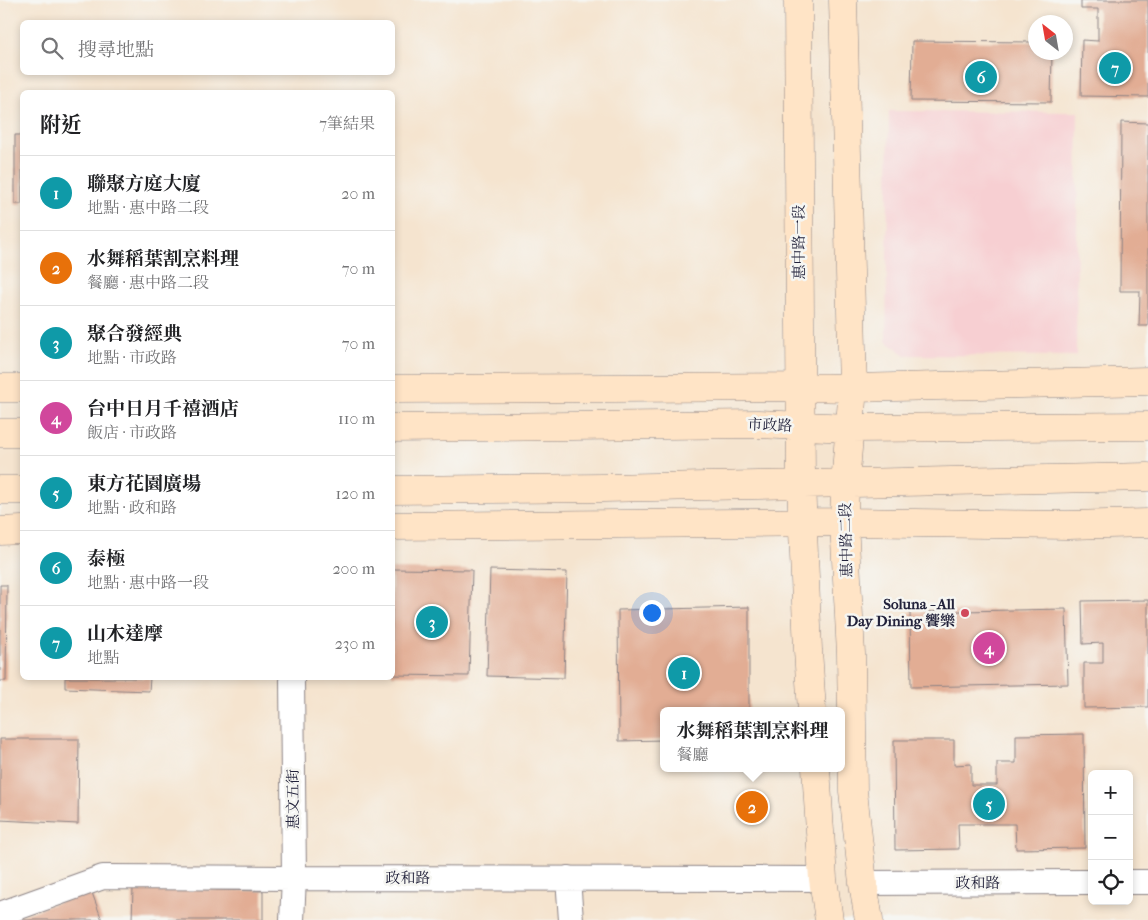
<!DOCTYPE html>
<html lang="zh-TW">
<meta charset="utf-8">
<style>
:root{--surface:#fff;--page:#f6f6f6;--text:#202124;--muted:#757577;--line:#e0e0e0;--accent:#d1495b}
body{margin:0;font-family:"IM FELL French Canon","Noto Serif TC",serif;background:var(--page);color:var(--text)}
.controls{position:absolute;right:15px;bottom:15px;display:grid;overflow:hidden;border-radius:8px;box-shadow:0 2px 8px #0003}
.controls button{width:45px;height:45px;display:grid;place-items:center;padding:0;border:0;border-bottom:1px solid var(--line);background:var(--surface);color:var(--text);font:25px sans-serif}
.compass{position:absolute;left:1028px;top:15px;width:45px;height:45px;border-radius:50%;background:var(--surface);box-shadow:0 2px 8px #0003;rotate:329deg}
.you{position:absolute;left:651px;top:612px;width:18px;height:18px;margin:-12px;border:4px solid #fff;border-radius:50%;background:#1a73e8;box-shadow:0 0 0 8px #1a73e833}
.badge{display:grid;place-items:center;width:32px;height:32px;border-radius:50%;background:var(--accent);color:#fff;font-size:16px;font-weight:700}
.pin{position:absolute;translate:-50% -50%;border:2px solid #fff;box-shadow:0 1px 5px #0006}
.popup{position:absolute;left:660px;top:707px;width:185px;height:65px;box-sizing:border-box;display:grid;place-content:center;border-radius:8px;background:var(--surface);filter:drop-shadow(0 1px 4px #0005);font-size:16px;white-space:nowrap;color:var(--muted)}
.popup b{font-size:19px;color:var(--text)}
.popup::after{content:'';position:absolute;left:50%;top:100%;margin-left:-10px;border:10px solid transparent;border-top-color:var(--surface)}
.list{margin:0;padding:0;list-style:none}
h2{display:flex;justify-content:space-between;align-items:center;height:65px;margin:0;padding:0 20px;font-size:21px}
h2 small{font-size:16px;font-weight:400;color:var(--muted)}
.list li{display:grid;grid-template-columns:32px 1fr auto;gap:15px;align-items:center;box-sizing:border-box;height:75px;padding:0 20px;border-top:1px solid var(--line)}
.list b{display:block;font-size:19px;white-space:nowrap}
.list p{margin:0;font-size:16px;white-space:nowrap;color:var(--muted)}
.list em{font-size:16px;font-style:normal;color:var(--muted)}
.icon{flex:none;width:28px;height:28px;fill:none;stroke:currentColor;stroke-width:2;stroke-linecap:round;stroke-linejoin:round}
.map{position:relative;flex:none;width:1148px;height:920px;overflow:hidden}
.search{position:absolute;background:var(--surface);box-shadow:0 2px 8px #0003;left:20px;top:20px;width:375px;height:55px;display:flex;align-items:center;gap:12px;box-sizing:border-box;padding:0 18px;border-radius:8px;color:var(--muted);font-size:19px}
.panel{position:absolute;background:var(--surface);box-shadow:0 2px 8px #0003;left:20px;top:90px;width:375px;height:590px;border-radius:8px}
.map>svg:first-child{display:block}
.built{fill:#f7cfd2}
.building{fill:#e2ad94}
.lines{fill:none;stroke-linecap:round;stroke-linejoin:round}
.street-casing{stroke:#8c8385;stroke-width:26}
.secondary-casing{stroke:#8c8385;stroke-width:29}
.street{stroke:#fff;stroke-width:24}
.secondary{stroke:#ffe4c6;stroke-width:28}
.poi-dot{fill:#d1495b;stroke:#f6f6f2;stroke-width:2}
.labels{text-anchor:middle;stroke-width:5;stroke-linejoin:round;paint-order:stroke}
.street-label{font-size:15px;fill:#22223b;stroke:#f6f6f2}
.poi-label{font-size:15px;font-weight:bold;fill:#22223b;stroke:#f6f6f2;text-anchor:end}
</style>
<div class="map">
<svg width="1148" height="920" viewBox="0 0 1148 920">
<rect width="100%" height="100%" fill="#f6f6f2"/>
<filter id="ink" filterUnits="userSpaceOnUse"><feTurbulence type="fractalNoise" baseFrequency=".02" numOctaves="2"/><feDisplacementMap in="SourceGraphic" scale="10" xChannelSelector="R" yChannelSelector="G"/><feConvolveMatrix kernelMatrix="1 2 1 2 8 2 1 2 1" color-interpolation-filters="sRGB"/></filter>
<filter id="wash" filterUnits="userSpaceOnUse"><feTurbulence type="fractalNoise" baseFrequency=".0096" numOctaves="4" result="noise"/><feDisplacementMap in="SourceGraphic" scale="20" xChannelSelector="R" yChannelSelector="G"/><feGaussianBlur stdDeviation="1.12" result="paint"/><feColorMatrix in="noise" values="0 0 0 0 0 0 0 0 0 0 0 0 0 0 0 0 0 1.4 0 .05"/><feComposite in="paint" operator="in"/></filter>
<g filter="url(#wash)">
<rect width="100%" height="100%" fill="#f5e4cf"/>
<!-- built -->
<path class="built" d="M889,111L1078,112L1076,356L906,355L886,341Z"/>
<g id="blocks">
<!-- building -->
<path class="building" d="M1081,0H1148V97L1081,96L1082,40L1098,41V9H1081Z
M912,41L1036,42V52H1052L1051,102L911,101Z
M1121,122L1148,123V326H1139L1140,291H1120Z
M15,135H22V204H15Z
M392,569L472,570L469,676L392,675Z
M490,570L567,572L564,678L487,676Z
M0,585H7L6,681H0Z
M1148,600V707L1084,708V663H1103V643L1083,644L1082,601Z
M749,607V711H663V740L619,741L618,610Z
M1066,609L1068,684L911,687L910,612Z
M65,678H150L149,691L65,688Z
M1084,734L1085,848L1016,849L1015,824H958L959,849L895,850L894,740H954V765L971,764V785H997V763H1016V735Z
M0,739H79L78,824L0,820Z
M133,888L263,891V920H132Z
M91,890L102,920H11Z"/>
</g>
</g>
<g filter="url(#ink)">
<use href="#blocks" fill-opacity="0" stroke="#8c8385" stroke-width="1"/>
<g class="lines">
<defs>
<path id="street" d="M292,678L294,878L292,920
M568,878L571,920
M1129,882H1148
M863,883L1092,882
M0,914L103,877L294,878L823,879"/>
<path id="secondary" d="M798,0L801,483L808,650L812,711
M843,0L853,388L845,484L844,522L851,654L853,791L863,883L869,920
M0,388H22
M392,389L800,387L853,388L1148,381
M392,428L758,424L850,428L1148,426
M0,433H22
M0,490H22
M392,490L603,488L1148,477
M392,526L844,522L1068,525L1148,523
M0,531L22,530
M816,768L823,879L829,920"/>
</defs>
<!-- street casing -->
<use href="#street" class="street-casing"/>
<!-- secondary casing -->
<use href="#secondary" class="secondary-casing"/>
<!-- street -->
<use href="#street" class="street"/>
<!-- secondary -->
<use href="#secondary" class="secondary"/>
</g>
</g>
<!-- markers -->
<circle class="poi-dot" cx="965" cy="613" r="5"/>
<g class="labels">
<!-- street labels -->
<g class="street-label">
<text transform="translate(799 242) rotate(-90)" y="5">惠中路一段</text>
<text transform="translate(770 425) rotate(2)" y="5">市政路</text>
<text transform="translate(846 540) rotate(-91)" y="5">惠中路二段</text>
<text transform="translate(293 799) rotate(-90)" y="5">惠文五街</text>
<text x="408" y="883">政和路</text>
<text x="978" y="888">政和路</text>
</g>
<!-- poi labels -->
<g class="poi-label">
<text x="955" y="609">Soluna - All<tspan x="955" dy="17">Day Dining 饗樂</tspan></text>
</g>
</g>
</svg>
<div class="controls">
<button>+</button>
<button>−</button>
<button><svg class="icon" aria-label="locate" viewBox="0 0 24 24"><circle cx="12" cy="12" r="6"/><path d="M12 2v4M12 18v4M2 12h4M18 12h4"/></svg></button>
</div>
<svg class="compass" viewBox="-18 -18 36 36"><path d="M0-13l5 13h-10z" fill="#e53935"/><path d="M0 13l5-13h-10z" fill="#757577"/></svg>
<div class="you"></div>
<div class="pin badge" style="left:684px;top:673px;background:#0f9aa8">1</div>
<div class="pin badge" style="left:752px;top:807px;background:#e8710a">2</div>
<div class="popup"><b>水舞稻葉割烹料理</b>餐廳</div>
<div class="pin badge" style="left:432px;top:622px;background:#0f9aa8">3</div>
<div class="pin badge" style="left:989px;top:648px;background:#d1479c">4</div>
<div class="pin badge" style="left:989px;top:804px;background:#0f9aa8">5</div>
<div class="pin badge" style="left:981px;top:77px;background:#0f9aa8">6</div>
<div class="pin badge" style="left:1115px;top:68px;background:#0f9aa8">7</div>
<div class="search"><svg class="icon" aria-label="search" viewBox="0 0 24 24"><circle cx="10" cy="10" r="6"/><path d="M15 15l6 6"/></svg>搜尋地點</div>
<section class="panel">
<h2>附近<small>7筆結果</small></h2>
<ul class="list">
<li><span class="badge" style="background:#0f9aa8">1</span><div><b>聯聚方庭大廈</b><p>地點 · 惠中路二段</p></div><em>20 m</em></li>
<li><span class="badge" style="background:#e8710a">2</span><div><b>水舞稻葉割烹料理</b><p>餐廳 · 惠中路二段</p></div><em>70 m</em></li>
<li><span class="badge" style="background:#0f9aa8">3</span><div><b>聚合發經典</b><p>地點 · 市政路</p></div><em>70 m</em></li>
<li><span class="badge" style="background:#d1479c">4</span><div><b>台中日月千禧酒店</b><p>飯店 · 市政路</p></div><em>110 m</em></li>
<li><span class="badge" style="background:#0f9aa8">5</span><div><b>東方花園廣場</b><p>地點 · 政和路</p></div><em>120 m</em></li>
<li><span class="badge" style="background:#0f9aa8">6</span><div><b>泰極</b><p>地點 · 惠中路一段</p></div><em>200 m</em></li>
<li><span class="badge" style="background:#0f9aa8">7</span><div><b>山木達摩</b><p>地點</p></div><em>230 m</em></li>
</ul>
</section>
</div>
